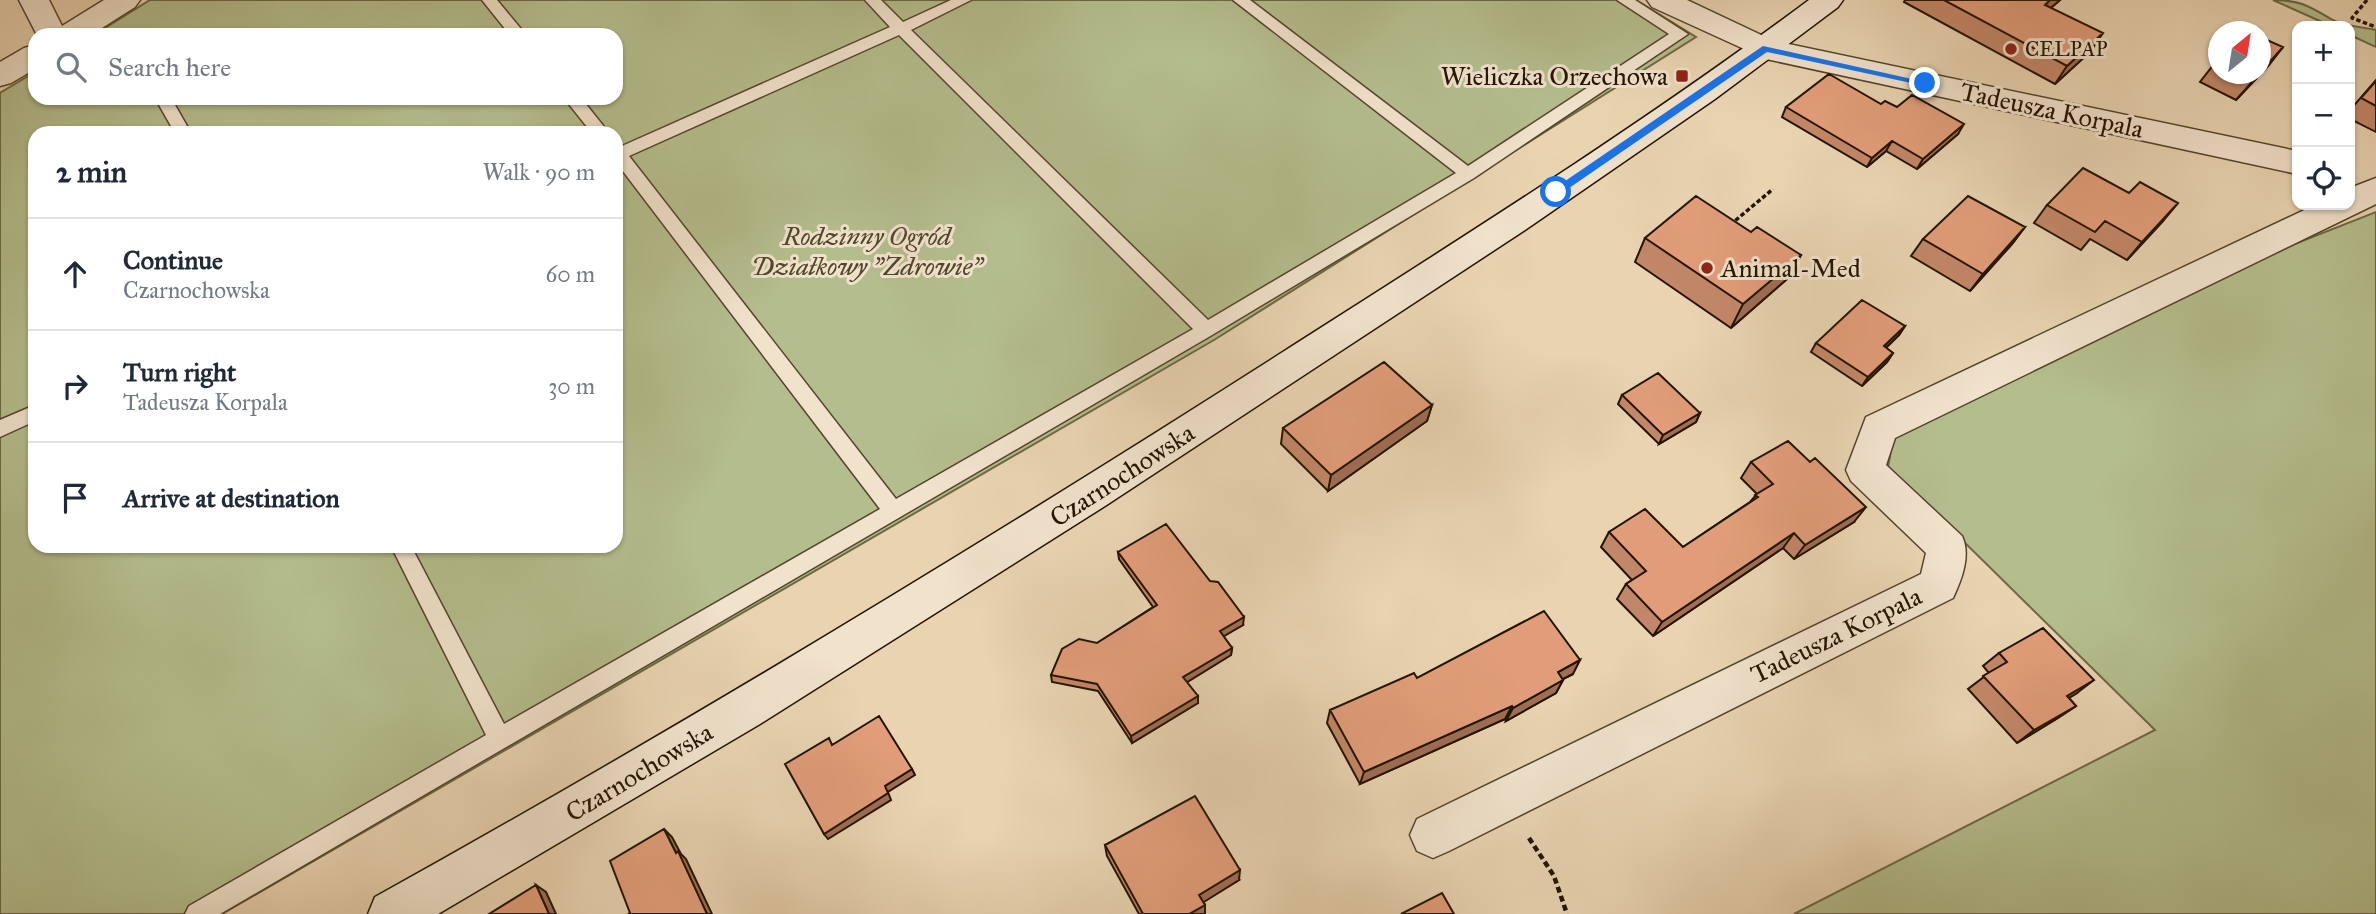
<!DOCTYPE html>
<meta charset="utf-8">
<style>
:root{--surface:#fff;--page:#f2f2f3;--text:#1f2937;--muted:#747a83;--line:#e0e1e3}
body{margin:0;font-family:"IM FELL Great Primer",serif;background:var(--page);color:var(--text)}
.controls{position:absolute;right:21px;top:21px;display:grid;overflow:hidden;border-radius:14px;box-shadow:0 2px 5px #0004}
.controls button{width:63px;height:63px;display:grid;place-items:center;padding:0;border:0;border-bottom:2px solid var(--line);background:var(--surface);color:var(--text);font:35px sans-serif}
.compass{position:absolute;left:2208px;top:21px;width:63px;height:63px;border-radius:50%;background:var(--surface);box-shadow:0 2px 5px #0004;rotate:30deg}
.stop{position:absolute;width:21px;height:21px;margin:-16px;border:5px solid #1a73e8;border-radius:50%;background:#fff}
.stop.end{background:#1a73e8;border-color:#fff;box-shadow:0 2px 7px #0008}
.list{margin:0;padding:0;list-style:none}
h2{display:flex;justify-content:space-between;align-items:center;height:91px;margin:0;padding:0 28px;font-size:30px}
h2 small{font-size:23px;font-weight:400;color:var(--muted)}
.list li{display:grid;grid-template-columns:46px 1fr auto;gap:21px;align-items:center;box-sizing:border-box;height:112px;padding:0 28px;border-top:2px solid var(--line)}
.list b{display:block;font-size:26px;white-space:nowrap}
.list p{margin:0;font-size:23px;white-space:nowrap;color:var(--muted)}
.list em{font-size:23px;font-style:normal;color:var(--muted)}
.icon{flex:none;width:38px;height:38px;fill:none;stroke:currentColor;stroke-width:2;stroke-linecap:round;stroke-linejoin:round}
.map{position:relative;flex:none;width:2376px;height:914px;overflow:hidden}
.search{position:absolute;background:var(--surface);box-shadow:0 2px 5px #0004;left:28px;top:28px;width:595px;height:77px;display:flex;align-items:center;gap:18px;box-sizing:border-box;padding:0 24px;border-radius:21px;color:var(--muted);font-size:26px}
.panel{position:absolute;background:var(--surface);box-shadow:0 2px 5px #0004;left:28px;top:126px;width:595px;height:427px;border-radius:21px}
.map>svg:first-child{display:block}
.green{fill:#b4bd8d;stroke:#6c6846;stroke-width:2;fill-rule:evenodd}
.lines{fill:none;stroke-linecap:round;stroke-linejoin:round}
.lane-casing{stroke:#54442c;stroke-width:3}
.street-casing{stroke:#54442c;stroke-width:3}
.secondary-casing{stroke:#231400;stroke-width:3}
.path-far1{stroke:#231400;stroke-width:3.5;stroke-dasharray:4.5 2.5;stroke-linecap:butt}
.path{stroke:#231400;stroke-width:4.5;stroke-dasharray:6 3.5;stroke-linecap:butt}
.lane{fill:#f1e2cc;fill-rule:evenodd}
.street{fill:#f1e2cc;fill-rule:evenodd}
.secondary{fill:#f1e2cc;fill-rule:evenodd}
.wall{fill:#c28768;stroke:#231400;stroke-width:2}
.shaded-wall{fill:#9e6e55;stroke:#231400;stroke-width:2}
.building{fill:#e19d79;stroke:#231400;stroke-width:2}
.route{fill:#1a73e8}
.poi-dot{fill:#8f2418;stroke:#f1e2cc;stroke-width:2.5}
.labels{text-anchor:middle;stroke-width:6;stroke-linejoin:round;paint-order:stroke}
.far-poi-label{font-size:21px;fill:#231400;stroke:#f1e2cc;text-anchor:start}
.poi-label{font-size:26px;fill:#231400;stroke:#f1e2cc;text-anchor:end}
.street-label{font-size:26px;fill:#231400;stroke:#f1e2cc}
.park-label{font-size:26px;font-style:italic;fill:#4e472a;stroke:#f1e2cc}
</style>
<div class="map">
<svg width="2376" height="914" viewBox="0 0 2376 914">
<rect width="100%" height="100%" fill="#e9d3b1"/>
<filter id="stains"><feTurbulence type="fractalNoise" baseFrequency=".00286" numOctaves="4"/><feColorMatrix values="0 0 0 0 .2 0 0 0 0 .09 0 0 0 0 .02 0 0 0 .5 -.17"/></filter>
<radialGradient id="worn" r=".72"><stop offset=".6" stop-color="#630" stop-opacity="0"/><stop offset="1" stop-color="#630" stop-opacity=".3"/></radialGradient>
<!-- green -->
<path class="green" d="M150,0H1636L1696,37L1214,340L222,914H0V93L35,72V98H616V35H94ZM35,133H616V546H35Z
M2273,0C2300,0 2309,6 2331,19C2343,26 2363,27 2376,30V47L2350,35V26H2331Z
M2376,212V914H1794L2155,730L1888,467L1895,429L2259,258Z"/>
<g class="lines">
<defs>
<path id="lane" d="M482,0H497L526,35H510Z
M865,0H881L903,22L951,0H971L911,30L1208,320L1456,173L1233,0H1250L1468,166L1669,34L1617,0H1635L1688,34L1474,178L1212,335L220,914H185L189,906L486,735L391,546H411L504,724L880,509L616,162V144L622,146L890,27ZM899,35L1193,329L896,499L629,156Z
M155,98H171L191,133H175Z
M564,98H581L609,133H592Z
M35,405V421L0,437V420Z"/>
<path id="street" d="M19,0H49L62,26L104,0H140L135,7L91,35H37Z
M1647,0H1687L1774,41L2297,151V174L1766,59L1652,7Z
M35,45V69L11,83L0,86V62L24,48Z
M2376,178V204L1895,438L1886,465L1962,536C1971,555 1962,579 1953,598L1449,851L1433,858L1417,851L1410,835L1417,819L1921,574L1926,553L1851,481L1846,470L1866,417L2315,205H2350V188Z"/>
<path id="secondary" d="M1809,0H1843L1838,7L1715,99L1525,230L1105,506L760,724L438,914H368L375,897C685,725 987,541 1286,350C1463,237 1640,126 1809,0Z"/>
</defs>
<!-- lane casing -->
<use href="#lane" class="lane-casing"/>
<!-- street casing -->
<use href="#street" class="street-casing"/>
<!-- secondary casing -->
<use href="#secondary" class="secondary-casing"/>
<!-- path-far1 -->
<path class="path-far1" d="M2367,0L2352,18L2376,27
M1730,225L1773,189"/>
<!-- path -->
<path class="path" d="M1529,838L1554,876L1567,914"/>
<!-- lane -->
<use href="#lane" class="lane"/>
<!-- street -->
<use href="#street" class="street"/>
<!-- secondary -->
<use href="#secondary" class="secondary"/>
</g>
<!-- wall -->
<path class="wall" d="M1905,0H2060L2051,8L2091,51L2055,84L1904,2Z
M2283,47L2268,66L2236,100L2200,82L2218,59V74H2260Z
M2376,80V132L2350,119V110Z
M1881,104L1897,107L1958,134L1917,169L1886,151L1867,167L1782,117L1786,107Z
M2047,205L2163,221L2127,260L2090,239L2081,250L2034,223Z
M2025,227L2012,244L1970,291L1911,256L1923,239Z
M1751,232L1801,255L1787,279L1731,328L1635,262L1645,238Z
M1905,326L1899,335L1886,348L1893,353L1887,362L1862,386L1811,352L1816,343Z
M1622,395L1700,413L1696,422L1659,444L1618,404Z
M1432,405L1427,421L1328,491L1281,444L1283,428Z
M1751,462L1854,522L1794,559L1783,548L1653,636L1617,599L1626,584L1632,580L1601,547L1609,532L1683,547L1750,502L1757,494L1741,478Z
M1118,552L1243,625L1223,636L1232,648L1231,655L1187,682L1198,703L1132,743L1098,691L1052,682L1051,675L1097,643L1153,607L1119,559Z
M1999,653L2077,693L2069,698L2076,706L2058,718L2017,743L1968,689L1989,673L1983,666Z
M1573,674L1563,679V680L1556,693L1506,721L1505,719L1360,784L1327,723L1330,710L1417,678Z
M1105,845L1239,880L1203,902L1205,914H1139L1107,856Z"/>
<!-- shaded-wall -->
<path class="shaded-wall" d="M2050,0H2060L2033,23L2045,5Z
M2103,33L2091,51L2055,84L2067,66Z
M2283,47L2268,66L2236,100L2252,82Z
M1964,124L1958,134L1917,169L1923,159Z
M1892,141L1886,151L1867,167L1872,158Z
M2178,203L2163,221L2127,260L2142,242Z
M2025,227L2012,244L1970,291L1983,274Z
M1801,255L1787,279L1731,328L1743,304Z
M1905,326L1899,335L1878,355L1884,346Z
M1893,353L1887,362L1862,386L1868,377Z
M1432,405L1427,421L1328,491L1331,475Z
M1700,413L1696,422L1659,444L1663,435Z
M1866,507L1854,522L1794,559L1805,545Z
M1794,533L1783,548L1653,636L1662,622Z
M1244,617L1243,625L1219,639L1220,631Z
M1232,648L1231,655L1184,684L1183,677Z
M1580,660L1573,674L1551,685L1558,672Z
M1563,680L1556,693L1506,721L1513,708Z
M2094,680L2077,693L2050,709L2067,696Z
M1198,696V703L1132,743L1131,736Z
M1512,706L1505,719L1360,784L1364,772Z
M2076,706L2058,718L2017,743L2034,730Z
M912,769L915,775L888,792L891,800L828,839L824,834L885,786Z
M664,829L672,837L681,854L686,859L712,914H707Z
M1240,870L1239,880L1199,905V895Z
M536,885L546,892L556,914H549Z
M1205,905V914H1189Z"/>
<!-- building -->
<path class="building" d="M1944,0H2050L2045,5L2103,33L2067,66Z
M2260,37L2283,47L2260,73Z
M1829,74L1881,104L1885,101L1897,107L1912,95L1964,124L1923,159L1892,141L1872,158L1786,107Z
M2234,74H2260L2252,82Z
M2376,81V106L2361,98Z
M2083,168L2129,193L2140,182L2178,203L2142,242L2105,221L2095,232L2047,205Z
M1696,196L1751,232L1757,227L1801,255L1743,304L1645,238Z
M1968,196L2025,227L1983,274L1923,239Z
M1862,300L1905,326L1884,346L1893,353L1868,377L1816,343Z
M1384,362L1432,405L1331,475L1283,428Z
M1658,373L1700,413L1663,435L1622,395Z
M1788,441L1810,462L1815,458L1866,507L1805,545L1794,533L1662,622L1626,584L1646,571L1609,532L1645,509L1683,547L1758,497L1755,495L1773,484L1751,462Z
M1166,524L1210,581L1218,582L1244,617L1220,631L1232,648L1183,677L1198,696L1131,736L1097,684L1051,675L1062,649L1079,639L1097,643L1157,605L1118,552Z
M1544,611L1580,660L1558,672L1563,680L1513,708L1512,706L1364,772L1330,710L1414,673L1417,678Z
M2043,628L2094,680L2067,696L2076,706L2034,730L1983,676L2007,662L1999,653Z
M879,716L912,769L885,786L888,793L824,834L785,764L829,738L832,745Z
M1195,796L1240,870L1199,895L1205,905L1189,914H1143L1105,845Z
M664,829L676,853L678,851L707,914H628L630,913L610,861Z
M536,885L549,914H489Z
M1442,893L1454,914H1401Z"/>
<!-- route -->
<path class="route" d="M1763,46L1930,83L1925,86L1767,52L1559,195H1552V190Z"/>
<!-- markers -->
<g class="poi-dot">
<circle cx="2011" cy="49" r="7"/>
<rect x="1675" y="69" width="14" height="14" rx="3.5"/>
<circle cx="1707" cy="268" r="7"/>
</g>
<g class="labels">
<!-- far-poi labels -->
<g class="far-poi-label">
<text x="2025" y="56">CELPAP</text>
</g>
<!-- poi labels -->
<g class="poi-label">
<text x="1668" y="85">Wieliczka Orzechowa</text>
<text x="1721" y="277" text-anchor="start">Animal-Med</text>
</g>
<!-- street labels -->
<g class="street-label">
<text transform="translate(2052 110) rotate(12)" y="9">Tadeusza Korpala</text>
<text transform="translate(1122 475) rotate(-33)" y="9">Czarnochowska</text>
<text transform="translate(1836 635) rotate(-26)" y="9">Tadeusza Korpala</text>
<text transform="translate(639 772) rotate(-31)" y="9">Czarnochowska</text>
</g>
<!-- park labels -->
<g class="park-label">
<text x="867" y="245">Rodzinny Ogród<tspan x="867" dy="30">Działkowy "Zdrowie"</tspan></text>
</g>
</g>
<rect width="100%" height="100%" filter="url(#stains)"/>
<rect width="100%" height="100%" fill="url(#worn)"/>
</svg>
<div class="controls">
<button>+</button>
<button>−</button>
<button><svg class="icon" aria-label="locate" viewBox="0 0 24 24"><circle cx="12" cy="12" r="6"/><path d="M12 2v4M12 18v4M2 12h4M18 12h4"/></svg></button>
</div>
<svg class="compass" viewBox="-18 -18 36 36"><path d="M0-13l5 13h-10z" fill="#e53935"/><path d="M0 13l5-13h-10z" fill="#747a83"/></svg>
<div class="stop" style="left:1556px;top:192px"></div>
<div class="stop end" style="left:1925px;top:83px"></div>
<div class="search"><svg class="icon" aria-label="search" viewBox="0 0 24 24"><circle cx="10" cy="10" r="6"/><path d="M15 15l6 6"/></svg>Search here</div>
<section class="panel">
<h2>2 min<small>Walk · 90 m</small></h2>
<ul class="list">
<li><svg class="icon" aria-label="ahead" viewBox="0 0 24 24"><path d="M12 20V5M6 11l6-6 6 6"/></svg><div><b>Continue</b><p>Czarnochowska</p></div><em>60 m</em></li>
<li><svg class="icon" aria-label="right" viewBox="0 0 24 24"><path d="M7 20v-9h11M14 6l5 5-5 5"/></svg><div><b>Turn right</b><p>Tadeusza Korpala</p></div><em>30 m</em></li>
<li><svg class="icon" aria-label="arrive" viewBox="0 0 24 24"><path d="M6 21V4h12l-3 4 3 4H6"/></svg><div><b>Arrive at destination</b></div></li>
</ul>
</section>
</div>
